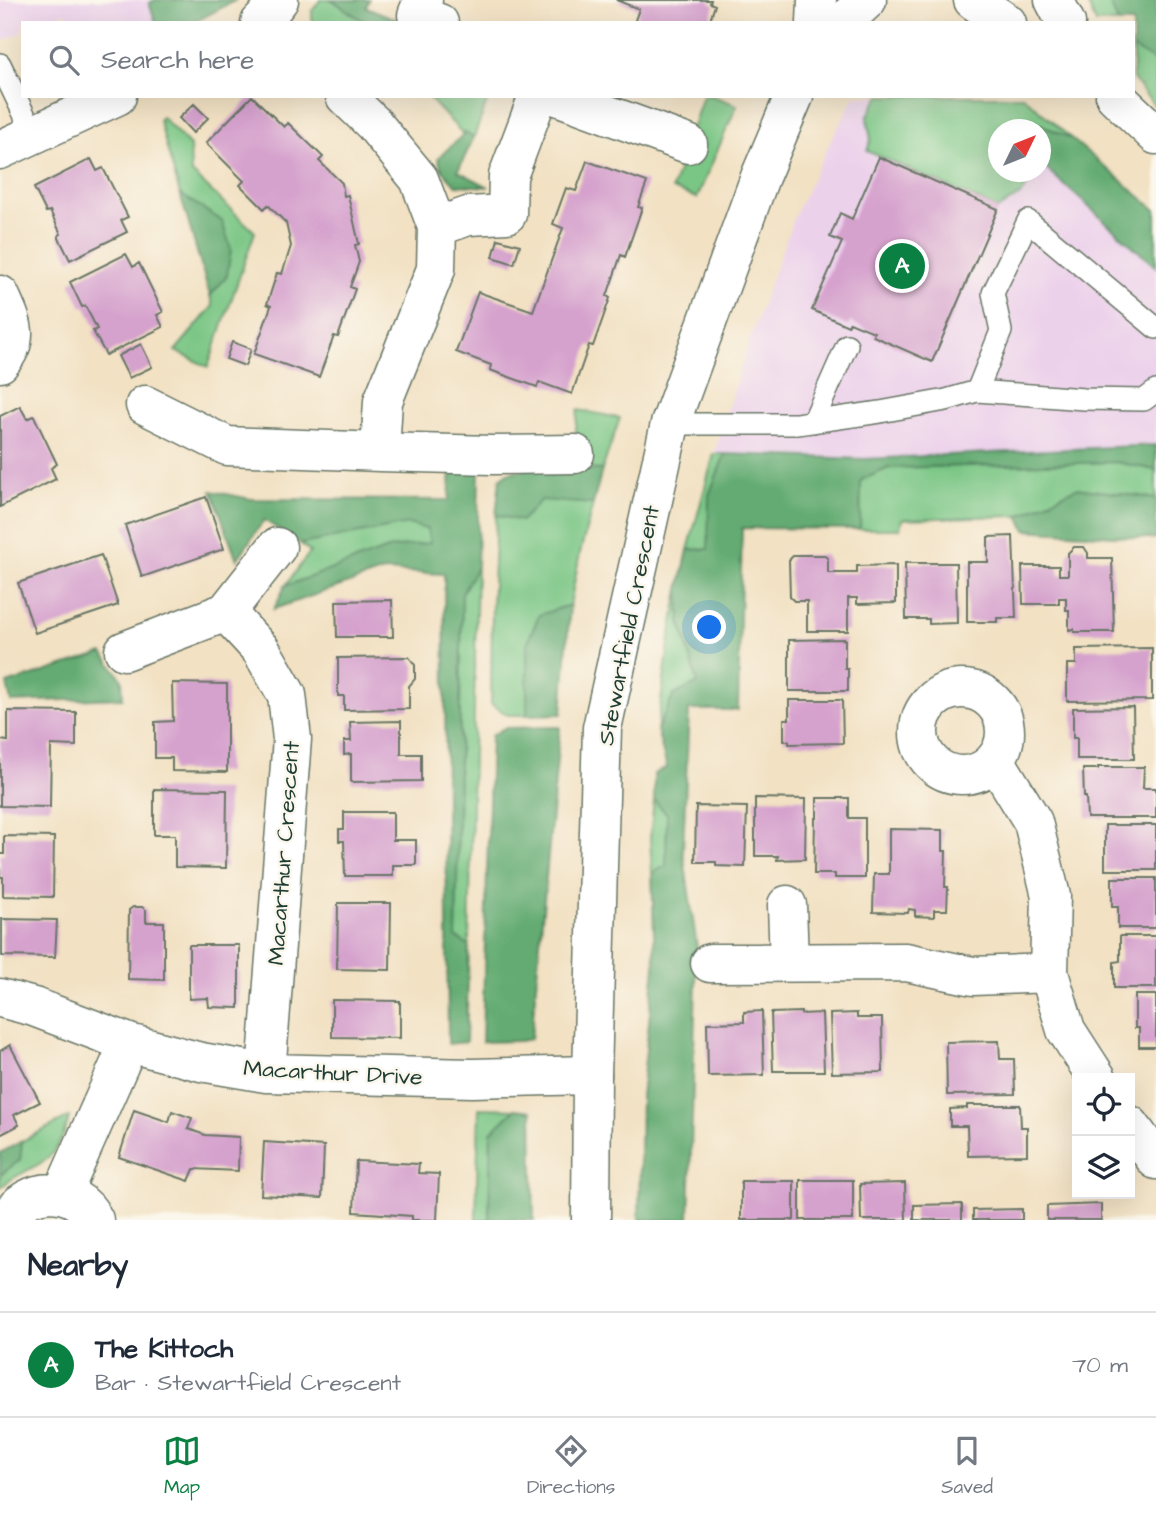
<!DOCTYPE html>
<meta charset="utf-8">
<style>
:root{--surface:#fff;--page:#f6f6f7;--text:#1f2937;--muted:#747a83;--line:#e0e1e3;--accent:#0b8043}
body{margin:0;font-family:"Architects Daughter",sans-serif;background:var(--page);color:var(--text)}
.controls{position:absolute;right:21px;bottom:21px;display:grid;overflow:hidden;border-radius:0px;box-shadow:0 7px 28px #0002}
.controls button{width:63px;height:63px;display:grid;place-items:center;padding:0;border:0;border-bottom:2px solid var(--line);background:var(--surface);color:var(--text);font:35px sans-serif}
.compass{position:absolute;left:988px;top:119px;width:63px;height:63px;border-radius:50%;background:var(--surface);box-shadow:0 7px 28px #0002;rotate:47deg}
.you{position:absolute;left:710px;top:628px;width:24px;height:24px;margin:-18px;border:5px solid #fff;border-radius:50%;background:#1a73e8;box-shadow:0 0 0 10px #1a73e833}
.badge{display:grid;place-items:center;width:46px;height:46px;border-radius:50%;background:var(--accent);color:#fff;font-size:23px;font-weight:700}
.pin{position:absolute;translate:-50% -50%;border:4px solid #fff;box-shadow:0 2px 7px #0006}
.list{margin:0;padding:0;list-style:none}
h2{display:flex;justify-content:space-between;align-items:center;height:91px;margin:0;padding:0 28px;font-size:30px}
h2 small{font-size:23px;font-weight:400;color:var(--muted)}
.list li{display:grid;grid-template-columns:46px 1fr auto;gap:21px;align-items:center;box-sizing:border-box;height:105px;padding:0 28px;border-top:2px solid var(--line)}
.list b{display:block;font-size:26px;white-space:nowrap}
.list p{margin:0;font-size:23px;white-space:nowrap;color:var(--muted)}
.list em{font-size:23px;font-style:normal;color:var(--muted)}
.icon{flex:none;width:38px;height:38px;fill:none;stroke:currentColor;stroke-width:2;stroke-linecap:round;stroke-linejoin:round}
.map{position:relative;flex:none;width:1156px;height:1220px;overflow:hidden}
.search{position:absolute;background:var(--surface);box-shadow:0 7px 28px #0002;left:21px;right:21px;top:21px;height:77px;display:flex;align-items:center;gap:18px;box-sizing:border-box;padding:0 24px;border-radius:0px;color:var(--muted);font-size:26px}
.sheet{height:196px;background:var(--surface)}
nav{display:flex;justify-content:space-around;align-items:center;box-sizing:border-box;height:98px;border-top:2px solid var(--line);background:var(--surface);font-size:19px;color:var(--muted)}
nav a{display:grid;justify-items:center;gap:4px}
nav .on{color:var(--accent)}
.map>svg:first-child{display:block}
.built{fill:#ecd1eb}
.green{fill:#7ac685;stroke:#4c825c;stroke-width:2}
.forest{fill:#63ab72;stroke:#417453;stroke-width:2}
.building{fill:#d5a1cd}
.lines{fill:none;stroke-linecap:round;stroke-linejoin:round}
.lane-casing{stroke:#697666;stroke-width:24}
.street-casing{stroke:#697666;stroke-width:41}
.secondary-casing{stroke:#697666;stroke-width:41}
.lane{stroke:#fff;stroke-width:21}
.street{stroke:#fff;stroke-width:38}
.secondary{stroke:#fff;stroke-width:38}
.labels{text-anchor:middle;stroke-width:5;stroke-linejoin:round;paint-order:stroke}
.street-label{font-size:23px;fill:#1f3d34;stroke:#fbf7ec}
</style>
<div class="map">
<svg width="1156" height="1220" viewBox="0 0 1156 1220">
<rect width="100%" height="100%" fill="#fbf7ec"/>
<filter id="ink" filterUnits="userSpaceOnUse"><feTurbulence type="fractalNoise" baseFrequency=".0143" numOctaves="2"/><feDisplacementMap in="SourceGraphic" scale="14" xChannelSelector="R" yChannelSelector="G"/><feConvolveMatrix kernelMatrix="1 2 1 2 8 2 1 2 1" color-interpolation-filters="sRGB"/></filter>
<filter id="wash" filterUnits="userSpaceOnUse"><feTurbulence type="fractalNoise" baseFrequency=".00686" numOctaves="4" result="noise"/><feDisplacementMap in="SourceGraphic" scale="28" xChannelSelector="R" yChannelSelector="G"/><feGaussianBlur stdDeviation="1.57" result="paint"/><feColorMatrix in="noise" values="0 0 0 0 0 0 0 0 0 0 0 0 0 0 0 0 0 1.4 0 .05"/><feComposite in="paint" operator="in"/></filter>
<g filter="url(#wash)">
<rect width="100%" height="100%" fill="#f2e1c3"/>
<!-- built -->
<path class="built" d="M0,0H155L149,3L156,23H71L66,12L44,23H23V32L0,42Z
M855,96H939L998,130V172H1040L1041,164L1156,267V445L864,459L714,454L749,341L795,215L831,140Z"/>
<!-- green -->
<path class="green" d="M320,0H332L365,23H312V11Z
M1086,0H1109L1118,23H1096Z
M1133,48L1156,62V108L1133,79Z
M427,96H489L474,137L461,132Z
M703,96H713L737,105L697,198L672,189Z
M880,96H1023L1072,139L1027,118L1014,129L998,130V172H1038L1020,195L998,209L867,151L871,140L867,118L873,106Z
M162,117L190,146L191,172L255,232L208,367L175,351L213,306L210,296L227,276L222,221L180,194L159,120Z
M578,410L620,418L602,470L581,469L575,439Z
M714,454H725L709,495V549L688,550Z
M1116,462L1156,470V499L1139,496L1076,488L1019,516L902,519L900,529H860L861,480L889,468Z
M541,499L593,504L580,553L570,605L539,615L527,644V715H508L491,704L492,607L496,515L521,521Z
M408,524L427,529L431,543L391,548L285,586L310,552L301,544Z
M477,567L469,946L456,937L462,593Z
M679,589L680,621L698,684L674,695L657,730L669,644Z
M654,800L667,814L666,866L652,873L650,838Z
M479,1108L515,1109L491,1132L489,1220H476Z
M69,1117C65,1134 58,1151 44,1161C29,1171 12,1176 0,1188V1175L20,1160L22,1141Z"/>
<!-- forest -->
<path class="forest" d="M155,0H236L193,23H156L149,3Z
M332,0H369L366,7L406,23L365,22Z
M1109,0H1156V62L1133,48V23H1118Z
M1027,118L1072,139L1156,210V267L1041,164L1040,130L1014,129Z
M465,133L474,137L458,171L489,187L456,185L442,170L438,158Z
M180,194L222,221L231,249L227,276L210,296Z
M1156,445V470L1116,462L889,468L861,480L860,529L742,528L738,710H689L683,851L697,947L689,1220H639L641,1096L655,966L652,873L666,866L667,814L654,800V774L667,768L657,730L674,695L698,683L680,621L679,589L688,550L708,549L709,495L725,454L864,459Z
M537,467L602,470L593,504L541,500L521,521L496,515L500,479L507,473Z
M451,471L479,472L477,567L462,593L456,937L469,946L466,1042L448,1044L444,574L384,571L274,609L285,586L391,548L430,543L427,529L408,524L301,544L264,520L237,560L212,491L251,499L449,500Z
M1076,488L1139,496L1156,499V539L1026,530L1019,516Z
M570,605L562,714L527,715V644L539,615Z
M103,653L122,679L123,698L11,702L7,684Z
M560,727L531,1039L520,1041L482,1042L491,736L504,728Z
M515,1109L532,1111L534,1220H489L491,1132Z
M22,1141L20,1160L0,1175V1153Z"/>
<g id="blocks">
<!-- building -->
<path class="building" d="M616,0H711L710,3L715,5L709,23H634L639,9Z
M252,96L284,127L288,123L323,157L319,161L342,183L344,196L348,195L359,244L355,245L359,262L350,287L355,289L338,337L334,336L319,377L254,354L271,306L267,304L277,273L282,274L291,246L286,223L268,205L264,209L240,185L244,181L206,143Z
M194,104L208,118L193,133L179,118Z
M879,157L998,209L932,362L873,336L874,332L850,322L848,326L812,310L842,242L830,237L840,213L852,219Z
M91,159L97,171L103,168L128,217L121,220L127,232L70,260L58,236L61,234L50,211L46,212L34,188Z
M587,161L647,182L638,207L642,208L625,257L621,255L607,296L610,298L593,346L589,345L572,394L539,382L537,387L490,370L491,365L456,352L478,292L533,311L563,228L553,224L566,188L576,191Z
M498,239L520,245L514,264L493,257Z
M126,254L133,267L139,263L163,312L157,315L163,327L106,355L93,331L97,329L91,317L85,306L82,307L70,282Z
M232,342L251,349L245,366L226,359Z
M141,344L152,367L129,378L118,356Z
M20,406L27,419L34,416L57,464L51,468L56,479L0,507V416Z
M206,497L224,549L142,577L125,525Z
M1013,536L1016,618H997V622H967V562H988V537Z
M1074,547H1084L1088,553V558H1112L1114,632H1074V629L1069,630V610H1066V598H1059V604H1023L1022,566H1059V575H1068V553Z
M101,555L118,605L35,633L18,583Z
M794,555H824L828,559V573H857V566L896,565V603L857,604V598H848V631H807V601H794L790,597L789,560Z
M905,563H956L957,623L929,624V619H906Z
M392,600L393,637H337L336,601Z
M845,639V669H848V691H789V640Z
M1152,648V700L1067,701V664H1076V649Z
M409,657L415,665V679L409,686V709L344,710V696H338V658Z
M172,683L227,684V772L172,771V758H155V722L173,721Z
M789,700H842L843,743L789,744V741H784V719H789Z
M1133,707L1134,759H1077V738H1073V708Z
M8,711L76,712V746L51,745L50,807L0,806V740L8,741Z
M401,721V754H421V781L351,782V754L344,755V741H351L350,722Z
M1098,767H1144L1143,788H1156V818H1087L1086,797H1084L1083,769H1098Z
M154,789L227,790L226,868L175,867V835H154Z
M755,798L806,799L805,859L777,860L778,856H755Z
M817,798H849V818H865V878H835V874H814L815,818H817Z
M696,806L747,807L745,867L716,866V862H695Z
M344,812H393V840H416V865H393V876H345L344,841H339V829H344Z
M1105,825H1156V870H1105Z
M889,829L943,830V851H946L945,887H948L947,910H934V917L915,916V910L909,909L908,913L873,912L874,874H889Z
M4,836L54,837L53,897L3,896V877H0V854H4Z
M1112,878H1156V928H1118V907H1112Z
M338,903H391L390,970L337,969Z
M133,907H142L146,910V922H164V980L128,979L129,910Z
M2,919L57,920L55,957L2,956Z
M1120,936H1156V988H1114V962L1120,961Z
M189,945H239V1008L209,1007L208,998L189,999Z
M1135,995H1156V1047H1139V1028H1135Z
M332,1000L400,1001V1038L332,1037Z
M762,1011L764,1075L708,1076L707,1023L744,1022V1012Z
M801,1012V1014L822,1013L824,1071H773L771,1013Z
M857,1013V1018H882L883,1072L832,1073L830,1014Z
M999,1041L1000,1059H1014L1015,1094L947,1095L946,1042Z
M10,1045L40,1102L14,1115L19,1125L0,1135V1051Z
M967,1105H1020L1021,1127H1027V1155L968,1156L967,1126H950V1109L967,1108Z
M134,1110L169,1122L172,1111L192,1118L188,1129L205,1135L239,1137L238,1171L194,1169L189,1181L119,1157Z
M264,1142L324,1146L322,1198L261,1195Z
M356,1161L419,1164L418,1173L439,1174L437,1220H412V1216L354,1212Z
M800,1180H853V1220H800Z
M741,1181H794V1220H741Z
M905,1183L906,1220H861L860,1184Z
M962,1204V1220H914V1205Z
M1101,1204V1220H1047V1206Z
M1022,1209V1220H973V1210Z"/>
</g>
</g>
<g filter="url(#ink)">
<use href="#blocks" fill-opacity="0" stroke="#697666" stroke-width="2"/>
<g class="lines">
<defs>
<path id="lane" d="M0,64L34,135
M977,391L1001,331L993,293L1028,221L1156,328
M813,422L847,345
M670,424H797L880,412L946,400L977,391L1084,399L1144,400L1156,391"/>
<path id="street" d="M423,0L417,15L439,23
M260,23L263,20L279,0
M345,96L373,123L419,179L437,227L436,269L383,401L380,452L492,455L575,454
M557,96L688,144
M0,150L117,96
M437,227L468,216L507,214L508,176L538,96
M0,295C12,322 22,338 0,363
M145,405L227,446L380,452
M226,612L277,547
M124,651L226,612L261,650L287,695L292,739L266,1073
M919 732a43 43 0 1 1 86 0a43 43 0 1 1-86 0Z
M995,760L1033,822L1051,896L1049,973L1066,1030L1097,1078
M787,905L789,962
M710,963L906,962L973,976L1049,973
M0,998L34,1007L129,1043L201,1062L266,1073L473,1078L592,1075
M1130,1125L1156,1160
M62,1194L129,1043
M8,1220C24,1184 78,1185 94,1220"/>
<path id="secondary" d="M973,0L1007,23
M1054,0L1066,23
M816,23L817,0
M842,23L867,0
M1115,96L1156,135
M591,1220L592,1075L602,728L670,424L760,177L794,96"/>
</defs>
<!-- lane casing -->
<use href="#lane" class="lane-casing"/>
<!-- street casing -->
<use href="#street" class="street-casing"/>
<!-- secondary casing -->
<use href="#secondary" class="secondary-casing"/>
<!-- lane -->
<use href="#lane" class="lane"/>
<!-- street -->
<use href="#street" class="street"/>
<!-- secondary -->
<use href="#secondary" class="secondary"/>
</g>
</g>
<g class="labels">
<!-- street labels -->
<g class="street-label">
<text transform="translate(628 625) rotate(-79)" y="8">Stewartfield Crescent</text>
<text transform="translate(283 853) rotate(-86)" y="8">Macarthur Crescent</text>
<text transform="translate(333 1072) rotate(3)" y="8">Macarthur Drive</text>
</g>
</g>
</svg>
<div class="controls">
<button><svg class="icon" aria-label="locate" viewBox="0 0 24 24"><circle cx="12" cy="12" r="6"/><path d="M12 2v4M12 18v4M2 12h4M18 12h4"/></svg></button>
<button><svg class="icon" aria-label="layers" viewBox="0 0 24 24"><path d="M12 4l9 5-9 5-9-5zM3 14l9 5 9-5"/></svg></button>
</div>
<svg class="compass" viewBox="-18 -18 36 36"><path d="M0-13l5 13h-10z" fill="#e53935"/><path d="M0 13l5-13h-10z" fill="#747a83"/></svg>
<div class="you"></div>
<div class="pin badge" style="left:902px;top:266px">A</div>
<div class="search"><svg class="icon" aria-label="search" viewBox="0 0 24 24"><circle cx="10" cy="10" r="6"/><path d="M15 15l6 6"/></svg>Search here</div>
</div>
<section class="sheet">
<h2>Nearby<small></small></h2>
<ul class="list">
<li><span class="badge">A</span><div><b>The Kittoch</b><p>Bar · Stewartfield Crescent</p></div><em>70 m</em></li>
</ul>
</section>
<nav>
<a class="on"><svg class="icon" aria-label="map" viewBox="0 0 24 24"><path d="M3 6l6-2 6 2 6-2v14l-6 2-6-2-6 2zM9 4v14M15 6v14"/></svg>Map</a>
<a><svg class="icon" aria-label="directions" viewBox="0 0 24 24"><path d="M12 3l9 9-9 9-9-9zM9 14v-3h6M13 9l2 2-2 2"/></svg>Directions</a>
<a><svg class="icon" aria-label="saved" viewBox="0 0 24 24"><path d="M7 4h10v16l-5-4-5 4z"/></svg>Saved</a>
</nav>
